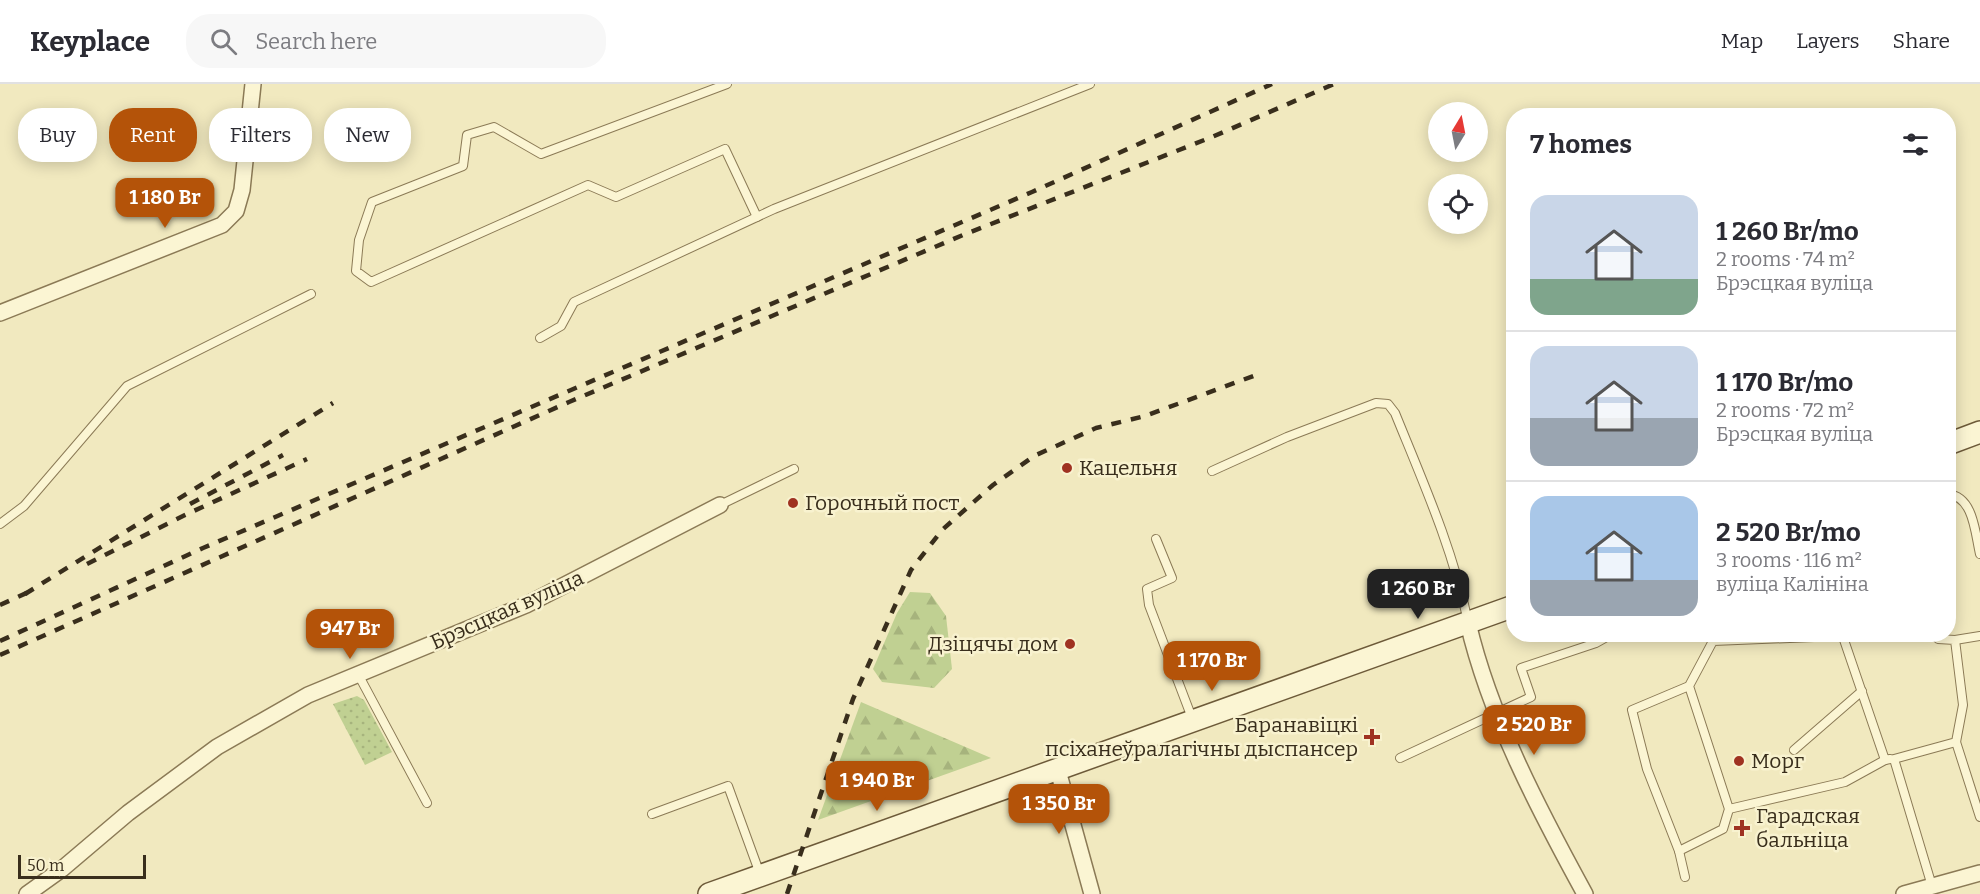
<!DOCTYPE html>
<html lang="en">
<head>
<meta charset="utf-8">
<style>
  :root { --surface:#fff; --page:#f7f7f7; --text:#2b2b33; --muted:#7c7c81; --line:#e1e1e2; --accent:#b45309 }
  body { margin:0; font-family:Bitter,serif; background:var(--page); color:var(--text); height:100vh; display:flex; flex-direction:column; font-size:22px; white-space:nowrap }
  * { box-sizing:border-box; margin:0 }
  p { font-size:20px; color:var(--muted) }
  .icon { flex:none; width:33px; height:33px; fill:none; stroke:currentColor; stroke-width:2; stroke-linecap:round; stroke-linejoin:round }
  .map { position:relative; flex:1; overflow:hidden }
  .sheet { position:absolute; left:1506px; top:24px; width:450px; height:534px; display:flex; flex-direction:column; background:var(--surface); border-radius:24px; box-shadow:0 3px 15px #0003 }
  .sheet>* { flex:none }
  .top-card { position:absolute; left:18px; top:24px; width:570px; height:54px; display:flex; gap:12px }
  .needle { width:39px; rotate:10deg }
  .tools { position:absolute; left:1428px; top:18px; display:grid; gap:12px }
  .tools a { display:grid; place-items:center; width:60px; height:60px; border-radius:50%; background:var(--surface); box-shadow:0 3px 15px #0003; font-size:30px }
  .scale { position:absolute; left:18px; bottom:15px; width:128px; box-sizing:border-box; padding-left:6px; border:3px solid #392e1c; border-top:0; font-size:16px; line-height:21px; white-space:nowrap; color:#392e1c; -webkit-text-stroke:4px #f8f2cf; paint-order:stroke }
  .price { position:absolute; translate:-50% -51px; padding:0 14px; border-radius:12px; background:var(--accent); color:#fff; font-size:20px; line-height:39px; filter:drop-shadow(0 2px 3px #0008) }
  .price::after { content:''; position:absolute; left:50%; top:36px; width:18px; height:14px; margin-left:-9px; background:inherit; clip-path:polygon(0 0,100% 0,50% 100%) }
  .price.on { background:#222; color:#fff }
  ul { padding:0; list-style:none }
  li { display:flex; align-items:center; gap:18px; height:150px; padding:0 24px }
  li+li { border-top:2px solid var(--line) }
  li span { display:grid; place-items:center; flex:none; width:168px; height:120px; border-radius:18px; color:#555 }
  li>.icon { margin-inline-start:auto }
  span .icon { width:72px; height:72px; fill:#fffc; stroke-width:1 }
  li b { font-size:26px }
  h2 { display:flex; justify-content:space-between; align-items:center; height:72px; padding:0 24px; font-size:26px }
  .tag { padding:0 21px; border-radius:24px; background:var(--surface); box-shadow:0 3px 15px #0003; font-size:21px; line-height:54px }
  .tag.on { background:var(--accent); color:#fff }
  header { display:flex; align-items:center; gap:36px; box-sizing:border-box; height:84px; padding:0 30px; background:var(--surface); border-bottom:2px solid var(--line) }
  header strong { font-size:28px }
  nav { display:flex; gap:33px; margin-inline-start:auto; font-size:21px }
  .search { width:420px; height:54px; background:var(--page); display:flex; align-items:center; gap:15px; box-sizing:border-box; padding:0 21px; border-radius:24px; color:var(--muted); font-size:22px }
  .map>svg:first-child { display:block }
</style>
</head>
<body>
<header>
<strong>Keyplace</strong>
<div class="search"><svg class="icon" aria-label="search" viewBox="0 0 24 24"><circle cx="10" cy="10" r="6"/><path d="M15 15l6 6"/></svg>Search here</div>
<nav><a>Map</a><a>Layers</a><a>Share</a></nav>
</header>
<div class="map">
<svg width="1980" height="810" viewBox="0 0 1980 810">
  <defs>
    <pattern id="forest-firs" width="22" height="20" patternUnits="userSpaceOnUse" patternTransform="scale(1.5)"><rect width="22" height="20" fill="#c0d092"/><path d="M5 1l3.5 6h-7zM16 11l3.5 6h-7z" fill="#a6b37d"/></pattern>
    <pattern id="garden-dots" width="8" height="8" patternUnits="userSpaceOnUse" patternTransform="scale(1.5)"><rect width="8" height="8" fill="#c0d092"/><path d="M2 2h.1M6 6h.1" fill="none" stroke="#a6b37d" stroke-width="1.8" stroke-linecap="round"/></pattern>
  </defs>
  <rect width="100%" height="100%" fill="#f1e9bf"/>
  <g fill="url(#forest-firs)">
    <polygon points="910,508 930,509 946,532 952,585 934,604 882,598 873,585 897,529"/>
    <polygon points="861,618 991,674 818,736"/>
  </g>
  <polygon fill="url(#garden-dots)" points="357,612 364,616 392,668 365,681 333,620"/>
  <g fill="none" stroke-linecap="round" stroke-linejoin="round">
    <g stroke="#8b7a56" stroke-width="10">
      <g id="service">
        <polyline points="727,0 541,70 494,43 467,51 463,82 372,118 359,156 356,187 371,198 588,101 616,113 725,65 757,133"/>
        <polyline points="540,254 561,242 574,218 774,125 1090,0"/>
        <path d="M 1212,387 L 1287,353 L 1376,319 L 1388,320 L 1395,329 C 1423,398 1453,465 1468,538"/>
        <path d="M 1948,410 C 1974,413 1975,449 1980,470"/>
        <polyline points="720,421 794,385"/>
        <polyline points="0,440 24,422 127,302 311,210"/>
        <polyline points="1156,455 1172,494 1147,505 1149,521 1192,634"/>
        <polyline points="1842,550 1885,676 1890,675"/>
        <polyline points="1955,556 1980,552"/>
        <polyline points="358,590 427,719"/>
        <polyline points="1689,602 1729,725 1723,745 1679,767 1647,685 1632,626 1689,602 1713,557 1814,553 1824,550"/>
        <polyline points="1956,658 1980,733"/>
        <polyline points="1794,666 1862,607"/>
        <polyline points="1400,674 1531,613 1521,584 1596,559 1612,550"/>
        <polyline points="1729,725 1845,698 1885,676"/>
        <polyline points="652,730 728,702 760,790"/>
        <polyline points="1679,767 1685,793"/>
        <polyline points="1932,802 1894,675 1956,658 1963,621 1955,556 1938,555 1934,550"/>
      </g>
    </g>
    <g stroke="#8b7a56" stroke-width="18">
      <g id="minor">
        <polyline points="0,229 222,141 236,127 242,106 253,0"/>
        <path d="M 1468,539 C 1490,633 1539,726 1585,810"/>
        <polyline points="1057,683 1092,810"/>
        <polyline points="27,810 62,785 128,729 217,663 308,611 526,521 720,421"/>
        <polyline points="1904,810 1980,789"/>
      </g>
    </g>
    <g stroke="#6d5a39" stroke-width="24">
      <g id="secondary">
        <polyline points="1948,360 1980,348"/>
        <polyline points="709,810 1514,522"/>
      </g>
    </g>
    <use href="#service" stroke="#fbf5d3" stroke-width="8"/>
    <use href="#minor" stroke="#fbf5d3" stroke-width="15"/>
    <use href="#secondary" stroke="#fbf5d3" stroke-width="21"/>
    <g stroke="#392e1c" stroke-width="4.5" stroke-dasharray="10 10" stroke-linecap="butt">
      <polyline points="190,420 283,371"/>
      <polyline points="87,480 185,431 307,375"/>
      <polyline points="25,510 333,319"/>
      <polyline points="0,521 33,506"/>
      <polyline points="0,557 203,464 1032,108 1272,0"/>
      <polyline points="0,571 569,318 963,151 1212,53 1334,0"/>
      <polyline points="787,810 853,615 911,486 942,446 993,401 1034,372 1096,344 1145,332 1256,291"/>
    </g>
  </g>
  <g fill="#9f3221" stroke="#f8f2cf" stroke-width="2">
    <circle cx="1067" cy="384" r="6"/>
    <circle cx="793" cy="419" r="6"/>
    <circle cx="1070" cy="560" r="6"/>
    <path d="M1369 644h6v6h6v6h-6v6h-6v-6h-6v-6h6z"/>
    <circle cx="1739" cy="677" r="6"/>
    <path d="M1739 735h6v6h6v6h-6v6h-6v-6h-6v-6h6z"/>
  </g>
  <g text-anchor="middle" dominant-baseline="central" stroke-width="5" stroke-linejoin="round" paint-order="stroke">
    <g font-size="21" fill="#392e1c" stroke="#f8f2cf" text-anchor="start">
      <text x="1079" y="384">Кацельня</text>
      <text x="805" y="419">Горочный пост</text>
      <text x="1058" y="560" text-anchor="end">Дзіцячы дом</text>
      <text x="1358" y="641" text-anchor="end">Баранавіцкі<tspan x="1358" dy="24">псіханеўралагічны дыспансер</tspan></text>
      <text x="1751" y="677">Морг</text>
      <text x="1756" y="732">Гарадская<tspan x="1756" dy="24">бальніца</tspan></text>
    </g>
    <g font-size="21" fill="#392e1c" stroke="#f8f2cf">
      <text transform="translate(507 526) rotate(-24)">Брэсцкая вуліца</text>
    </g>
  </g>
</svg>
<div class="tools">
<a><svg class="needle" viewBox="-14 -14 28 28"><path d="M0-13l5 13h-10z" fill="#e53935"/><path d="M0 13l5-13h-10z" fill="#7c7c81"/></svg></a>
<a><svg class="icon" aria-label="locate" viewBox="0 0 24 24"><circle cx="12" cy="12" r="6"/><path d="M12 2v4M12 18v4M2 12h4M18 12h4"/></svg></a>
</div>
<div class="scale">50 m</div>
<b class="price" style="left:165px;top:145px">1 180 Br</b>
<b class="price on" style="left:1418px;top:536px">1 260 Br</b>
<b class="price" style="left:350px;top:576px">947 Br</b>
<b class="price" style="left:1212px;top:608px">1 170 Br</b>
<b class="price" style="left:1534px;top:672px">2 520 Br</b>
<b class="price" style="left:877px;top:728px">1 940 Br</b>
<b class="price" style="left:1059px;top:751px">1 350 Br</b>
<div class="top-card">
<a class="tag">Buy</a>
<a class="tag on">Rent</a>
<a class="tag">Filters</a>
<a class="tag">New</a>
</div>
<section class="sheet">
<h2>7 homes<svg class="icon" aria-label="filters" viewBox="0 0 24 24"><path d="M4 7h16M4 17h16"/><circle cx="9" cy="7" r="2"/><circle cx="15" cy="17" r="2"/></svg></h2>
<ul>
<li><span style="background:linear-gradient(#c9d6e8 70%,#7fa58c 0)"><svg class="icon" aria-label="home" viewBox="0 0 24 24"><path d="M3 11l9-7 9 7M6 9v11h12V9"/></svg></span><div><b>1 260 Br/mo</b><p>2 rooms · 74 m²</p><p>Брэсцкая вуліца</p></div></li>
<li><span style="background:linear-gradient(#c9d6e8 60%,#9aa5b1 0)"><svg class="icon" aria-label="home" viewBox="0 0 24 24"><path d="M3 11l9-7 9 7M6 9v11h12V9"/></svg></span><div><b>1 170 Br/mo</b><p>2 rooms · 72 m²</p><p>Брэсцкая вуліца</p></div></li>
<li><span style="background:linear-gradient(#a9c7e8 70%,#9aa5b1 0)"><svg class="icon" aria-label="home" viewBox="0 0 24 24"><path d="M3 11l9-7 9 7M6 9v11h12V9"/></svg></span><div><b>2 520 Br/mo</b><p>3 rooms · 116 m²</p><p>вуліца Калініна</p></div></li>
</ul>
</section>
</div>
</body>
</html>
